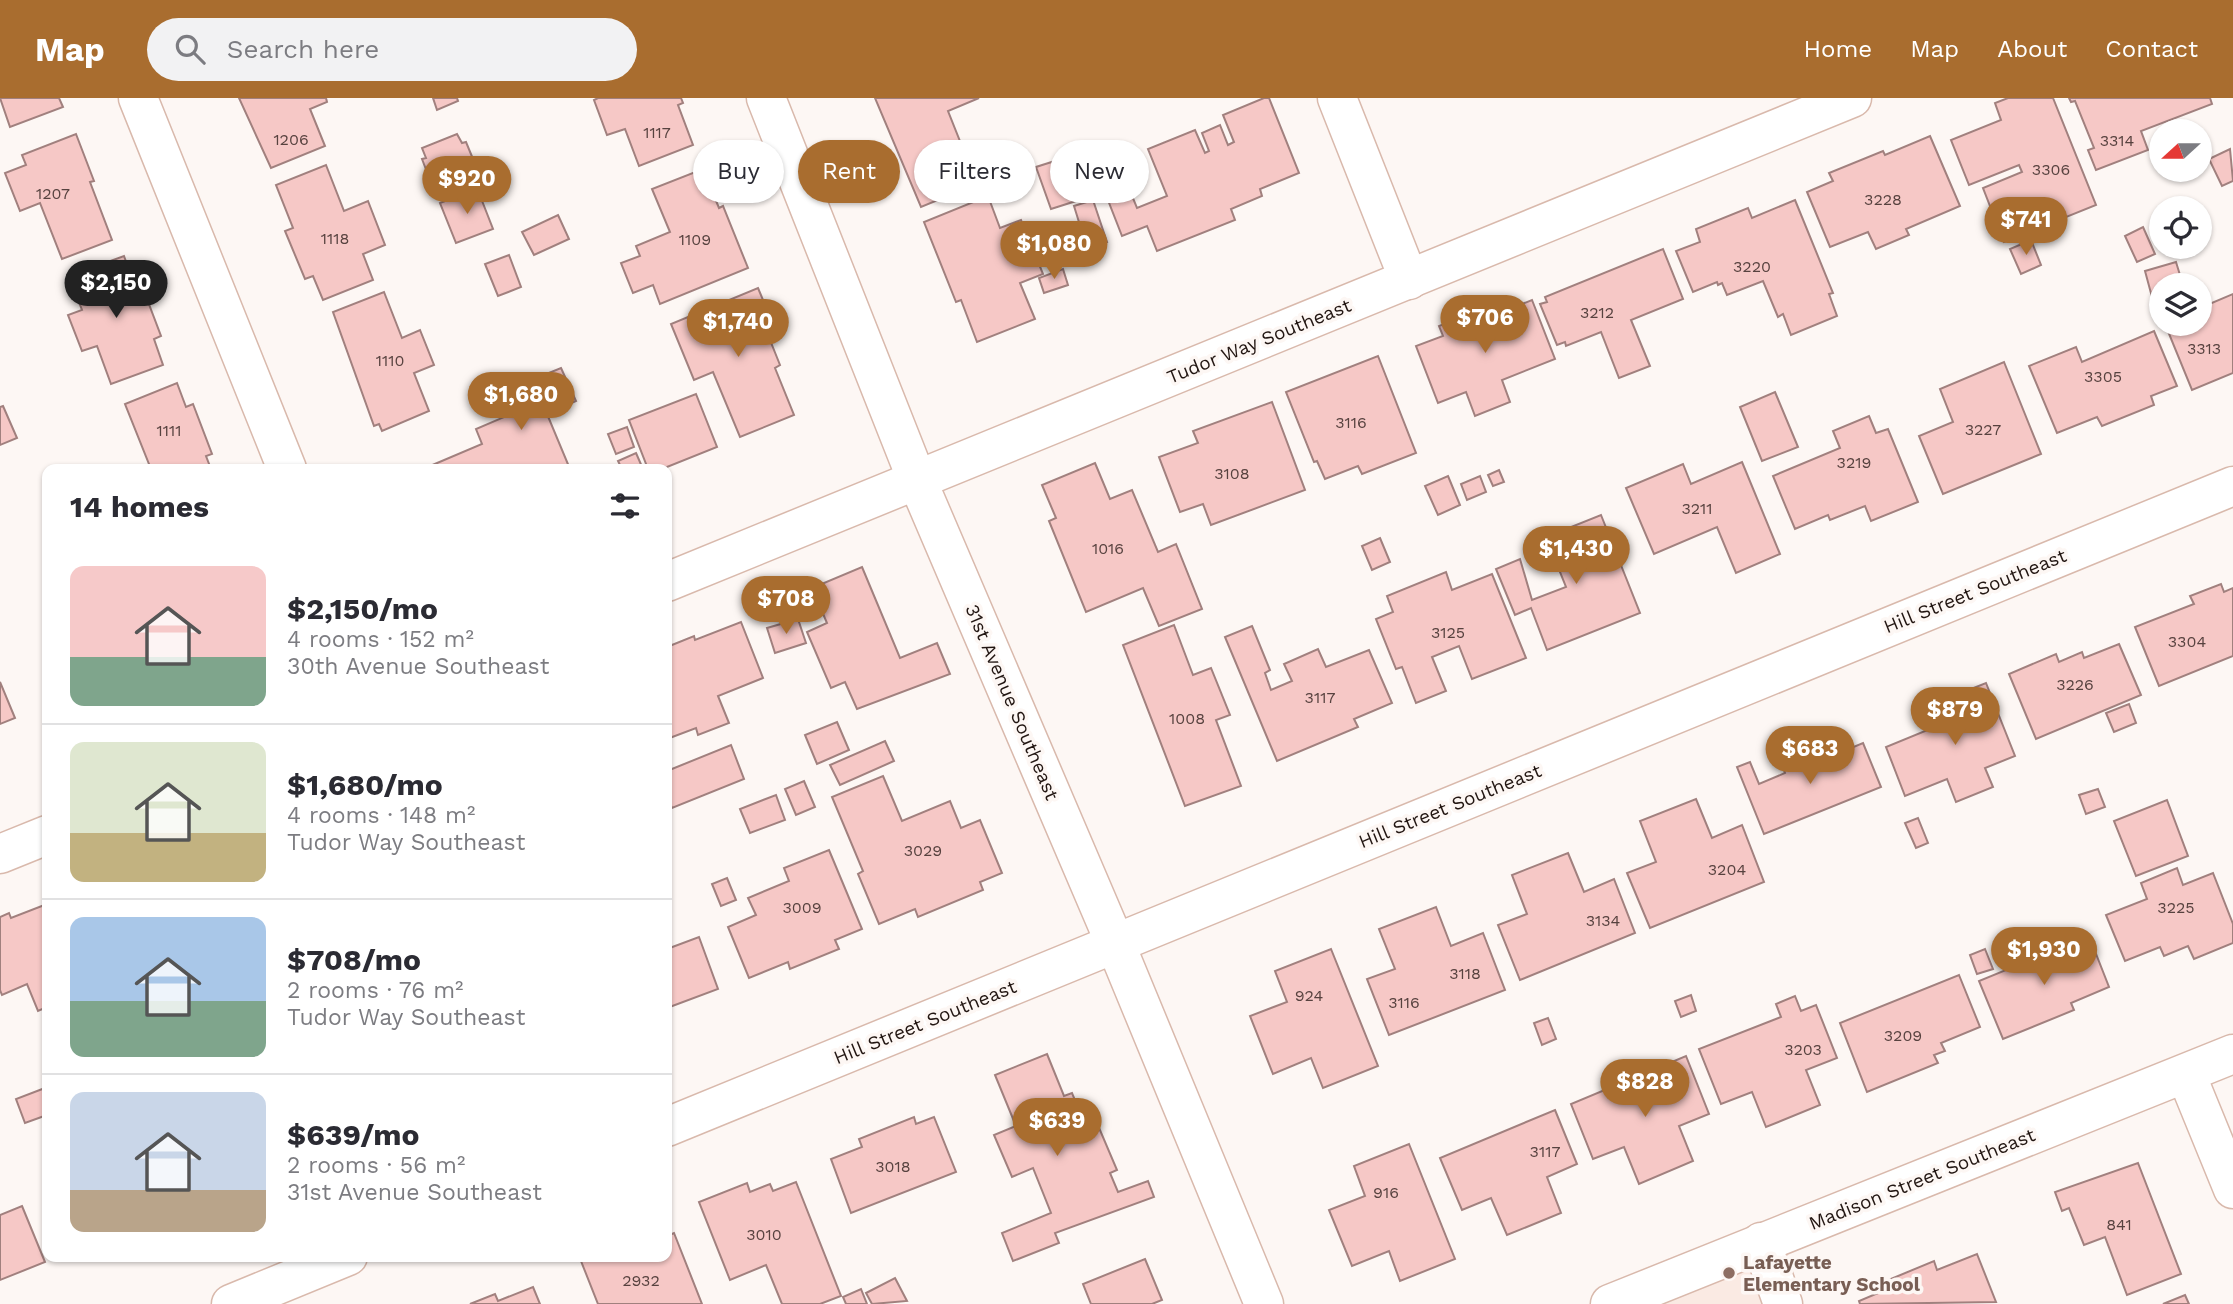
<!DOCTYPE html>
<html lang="en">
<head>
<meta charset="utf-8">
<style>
  :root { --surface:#fff; --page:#f2f2f3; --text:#2b2b33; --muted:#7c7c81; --line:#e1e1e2; --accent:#a96d2f }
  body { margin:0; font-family:"Work Sans",sans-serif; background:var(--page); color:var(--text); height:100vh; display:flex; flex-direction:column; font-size:26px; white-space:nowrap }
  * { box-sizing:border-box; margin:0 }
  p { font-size:23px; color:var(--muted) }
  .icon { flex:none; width:38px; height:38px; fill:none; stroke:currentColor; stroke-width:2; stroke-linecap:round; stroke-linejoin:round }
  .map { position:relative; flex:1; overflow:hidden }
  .drawer { position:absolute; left:42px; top:366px; width:630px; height:798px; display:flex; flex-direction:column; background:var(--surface); border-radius:14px; box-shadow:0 2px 5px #0004 }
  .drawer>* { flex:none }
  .banner { position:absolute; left:693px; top:42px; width:665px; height:63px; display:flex; gap:14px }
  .needle { width:46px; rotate:249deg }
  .tools { position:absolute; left:2149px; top:21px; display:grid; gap:14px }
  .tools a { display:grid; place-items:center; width:63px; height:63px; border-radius:50%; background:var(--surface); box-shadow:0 2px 5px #0004; font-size:35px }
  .price { position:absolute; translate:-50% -60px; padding:0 16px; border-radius:24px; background:var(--accent); color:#fff; font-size:23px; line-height:46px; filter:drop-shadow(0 2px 4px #0008) }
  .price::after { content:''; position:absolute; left:50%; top:42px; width:21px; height:16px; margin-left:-10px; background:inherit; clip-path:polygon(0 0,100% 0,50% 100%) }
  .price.current { background:#222; color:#fff }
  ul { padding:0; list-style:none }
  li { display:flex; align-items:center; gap:21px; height:175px; padding:0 28px }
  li+li { border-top:2px solid var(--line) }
  li span { display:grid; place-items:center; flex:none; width:196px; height:140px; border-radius:14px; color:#555 }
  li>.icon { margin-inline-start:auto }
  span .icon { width:84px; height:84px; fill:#fffc; stroke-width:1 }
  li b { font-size:30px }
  h2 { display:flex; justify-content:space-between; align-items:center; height:84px; padding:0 28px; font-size:30px }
  .chip { padding:0 24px; border-radius:32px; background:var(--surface); box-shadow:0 2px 5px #0004; font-size:24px; line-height:63px }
  .chip.current { background:var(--accent); color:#fff }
  header { display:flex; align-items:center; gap:42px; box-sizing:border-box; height:98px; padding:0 35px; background:var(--accent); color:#fff }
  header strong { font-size:33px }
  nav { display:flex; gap:38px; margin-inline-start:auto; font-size:24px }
  .search { width:490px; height:63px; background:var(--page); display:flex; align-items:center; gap:18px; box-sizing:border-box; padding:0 24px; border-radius:38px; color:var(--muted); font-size:26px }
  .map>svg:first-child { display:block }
</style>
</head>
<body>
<header>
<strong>Map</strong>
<div class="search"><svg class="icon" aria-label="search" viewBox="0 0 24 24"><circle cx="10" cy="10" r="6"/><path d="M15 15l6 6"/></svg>Search here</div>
<nav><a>Home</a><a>Map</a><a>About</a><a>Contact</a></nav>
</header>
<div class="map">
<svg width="2233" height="1206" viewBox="0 0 2233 1206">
  <rect width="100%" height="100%" fill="#fdf7f4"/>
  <polygon fill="#faeae3" points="1761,1144 1783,1206 1610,1206"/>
  <g fill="#f6c8c6" stroke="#a1807e" stroke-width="2">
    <polygon points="0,0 59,0 63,9 10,29"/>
    <polygon points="239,0 326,0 327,4 310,11 325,48 271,70"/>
    <polygon points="433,0 457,0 458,3 437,12"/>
    <polygon points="598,0 681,0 683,5 678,7 693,47 639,68 625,31 607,37 594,2"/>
    <polygon points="875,0 979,0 948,13 977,86 921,109"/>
    <polygon points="1264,0 1269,0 1299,75 1260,91 1262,98 1231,111 1235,122 1157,153 1147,128 1122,138 1106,97 1128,88 1137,110 1167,98 1148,51 1195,32 1205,55 1209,53 1202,35 1220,27 1228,47 1234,44 1223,17"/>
    <polygon points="2008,0 2053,0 2096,107 2004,144 1983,90 2022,74 2019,67 1969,87 1951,42 2001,22 1995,5"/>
    <polygon points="2069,0 2210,0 2212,6 2141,33 2148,52 2096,72 2088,52 2094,50 2075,3 2071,4"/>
    <polygon points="76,36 94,83 90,84 112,142 62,161 40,105 20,113 5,75 26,67 22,57"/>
    <polygon points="457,36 462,45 466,44 480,78 435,95 422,61 426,60 422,50"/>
    <polygon points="1930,38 1960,108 1906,131 1909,137 1876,151 1868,134 1830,149 1807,94 1833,83 1829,75 1883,53 1885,57"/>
    <polygon points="2230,51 2233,83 2222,88 2209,61"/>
    <polygon points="1089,52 1101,83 1080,91 1068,60"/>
    <polygon points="1116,57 1127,84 1108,92 1097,65"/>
    <polygon points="1061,61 1076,103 1051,111 1036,69"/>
    <polygon points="326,67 344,113 368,103 385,147 363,156 373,182 323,202 313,178 305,181 285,133 293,130 276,87"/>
    <polygon points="703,71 719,110 723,108 748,170 660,206 653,187 633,195 621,165 640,158 636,148 670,134 652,91"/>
    <polygon points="477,90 493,131 456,145 440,105"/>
    <polygon points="988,98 1000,130 1021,122 1043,176 1020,185 1035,221 977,244 961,202 956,204 924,124"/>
    <polygon points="1093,102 1107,144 1087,150 1074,108"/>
    <polygon points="1795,102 1833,195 1829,196 1837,218 1791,237 1783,216 1778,219 1763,183 1727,197 1722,185 1718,187 1717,184 1693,194 1676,153 1700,144 1696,131 1748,110 1752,120"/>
    <polygon points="558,117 569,141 534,157 522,134"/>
    <polygon points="2143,129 2155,156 2137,164 2125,138"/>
    <polygon points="2031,142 2041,167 2021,176 2010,151"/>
    <polygon points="1663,151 1683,201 1631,222 1650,268 1619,280 1601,234 1566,248 1565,244 1557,247 1540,206 1547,204 1545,199"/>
    <polygon points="509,157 521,189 498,198 485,166"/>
    <polygon points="124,158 133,183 139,180 161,238 154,241 163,267 111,286 97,248 82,253 68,217 82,212 69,178"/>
    <polygon points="2176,164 2183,187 2161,187 2161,196 2152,199 2145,173"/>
    <polygon points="1063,171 1068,187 1044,195 1039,180"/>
    <polygon points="758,190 778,238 770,242 780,267 775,270 794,317 740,339 713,274 694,282 671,226"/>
    <polygon points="384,194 402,240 420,232 434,267 414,275 429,313 382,333 379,326 374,328 333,214"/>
    <polygon points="2233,196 2233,275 2192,292 2165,226 2200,226 2200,210"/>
    <polygon points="1532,202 1555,261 1502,282 1510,304 1475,318 1466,294 1438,305 1416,248 1443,238 1439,228 1486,210 1490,219"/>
    <polygon points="2154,233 2177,288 2151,298 2154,307 2102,328 2097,319 2057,335 2029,268 2076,249 2082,264"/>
    <polygon points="1378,258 1416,355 1362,376 1358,368 1325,381 1317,363 1314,364 1286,294"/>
    <polygon points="2004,264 2041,356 1943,396 1919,338 1953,324 1940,291"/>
    <polygon points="561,270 576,303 547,316 570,371 423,371 482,346 476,331 523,311 514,289"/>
    <polygon points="177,285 186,309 193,306 212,356 206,358 211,371 151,371 125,306"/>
    <polygon points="1775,294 1798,349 1762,363 1740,309"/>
    <polygon points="696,296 717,349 662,371 648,371 629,322"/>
    <polygon points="1272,304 1305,392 1211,427 1203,406 1180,414 1159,359 1198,345 1193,333"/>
    <polygon points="3,308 17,340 0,347 0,309"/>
    <polygon points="1869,318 1876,335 1888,331 1918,404 1871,423 1865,408 1830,422 1828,417 1795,431 1773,378 1840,350 1833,333"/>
    <polygon points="627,329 634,349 616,356 608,336"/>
    <polygon points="636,355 643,371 622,371 618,363"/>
    <polygon points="1742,364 1780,456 1736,475 1717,429 1654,456 1626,390 1683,366 1691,386"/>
    <polygon points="1095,365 1110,401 1132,392 1158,454 1176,446 1202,511 1159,528 1143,490 1086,514 1049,423 1056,420 1042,387"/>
    <polygon points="1499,372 1504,384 1493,388 1488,377"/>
    <polygon points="1448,378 1460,407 1438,417 1425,388"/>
    <polygon points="1480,378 1486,394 1467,402 1461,386"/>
    <polygon points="1601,417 1640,515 1547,552 1531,510 1515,517 1496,471 1520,461 1532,502 1566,489 1546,439"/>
    <polygon points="1380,440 1390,464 1372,472 1362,448"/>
    <polygon points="862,469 900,560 937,545 950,576 857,611 845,584 831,590 807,534 827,525 812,490"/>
    <polygon points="1446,474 1452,492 1492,476 1526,560 1472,581 1459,548 1432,559 1446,593 1416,605 1402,569 1396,571 1376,521 1393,514 1387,498"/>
    <polygon points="2221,486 2224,494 2233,490 2233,558 2159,588 2135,529 2194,506 2190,498"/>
    <polygon points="798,521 806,545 775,555 767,530"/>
    <polygon points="741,524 763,580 718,598 729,625 698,637 696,630 667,641 667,549 694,538 695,542"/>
    <polygon points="1174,527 1193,577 1211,570 1230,617 1216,622 1241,688 1185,708 1123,547"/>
    <polygon points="1252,528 1270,572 1265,575 1271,592 1292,583 1284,566 1318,551 1326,569 1369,552 1392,605 1354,621 1358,629 1277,663 1225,539"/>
    <polygon points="2119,546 2141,597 2036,641 2009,576 2056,556 2059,564 2082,554 2084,560"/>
    <polygon points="0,584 15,620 0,626"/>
    <polygon points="1986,585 2015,658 1985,670 1993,689 1956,704 1947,681 1905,698 1886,649 1935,629 1932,621 1943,617 1938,604"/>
    <polygon points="2129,606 2136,625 2114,634 2106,615"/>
    <polygon points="837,624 849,652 817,666 805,637"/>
    <polygon points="885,643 894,663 840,687 830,667"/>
    <polygon points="1863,645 1881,689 1764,736 1737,669 1750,664 1759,686 1785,675 1782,666 1828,648 1832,658"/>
    <polygon points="731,647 744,681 672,710 667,697 667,673"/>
    <polygon points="883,678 902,723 950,703 961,730 980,722 1002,775 980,784 983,792 918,819 915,811 879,826 858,776 863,773 832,699"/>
    <polygon points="804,683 815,709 796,717 785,691"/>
    <polygon points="2098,691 2105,709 2086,716 2079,697"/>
    <polygon points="776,697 785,722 750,735 740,711"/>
    <polygon points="1696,701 1712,740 1742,727 1764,784 1650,830 1627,775 1656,764 1640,723"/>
    <polygon points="2167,702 2188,758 2136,778 2114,723"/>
    <polygon points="1918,720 1928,745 1916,750 1905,725"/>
    <polygon points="829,752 862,831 835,842 839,851 790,871 788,864 749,880 728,829 756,817 748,800 789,783 784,770"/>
    <polygon points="1568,755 1584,794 1614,781 1635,835 1520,882 1498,827 1527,816 1512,777"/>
    <polygon points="2177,770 2183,787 2213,775 2233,826 2233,845 2194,861 2188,848 2164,858 2160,849 2125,863 2106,817 2147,801 2141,785"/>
    <polygon points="727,780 736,802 721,808 712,786"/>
    <polygon points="47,806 47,909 38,913 27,886 2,897 0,892 0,819 9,815 11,820"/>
    <polygon points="1436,809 1451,848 1483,835 1505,892 1389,937 1367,881 1395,871 1379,831"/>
    <polygon points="2089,838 2109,889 2071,905 2074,912 2003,941 1979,883"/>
    <polygon points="699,839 718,891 667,910 667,851"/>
    <polygon points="1331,851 1378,968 1323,990 1311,960 1273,976 1250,918 1287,904 1275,873"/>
    <polygon points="1985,851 1993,871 1977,876 1970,857"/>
    <polygon points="1959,877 1980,929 1941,945 1945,953 1934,957 1938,965 1867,994 1840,925"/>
    <polygon points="1691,897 1696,913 1681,919 1675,903"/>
    <polygon points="1795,898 1801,913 1816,907 1837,960 1806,972 1820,1007 1766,1029 1752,994 1721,1006 1699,951 1781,919 1776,906"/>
    <polygon points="1548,920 1556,941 1542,947 1534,925"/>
    <polygon points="1047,956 1064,998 1072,995 1086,1029 1097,1025 1117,1072 1110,1075 1118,1094 1148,1083 1154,1099 1055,1135 1059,1145 1013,1163 1002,1135 1051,1115 1033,1070 1012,1079 994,1037 1016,1028 995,977"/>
    <polygon points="1686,958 1709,1016 1679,1028 1693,1063 1639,1086 1624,1049 1593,1061 1571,1006"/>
    <polygon points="45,990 47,1017 25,1025 16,1001"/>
    <polygon points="1555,1012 1577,1066 1547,1079 1561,1115 1507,1137 1491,1100 1462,1112 1440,1060"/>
    <polygon points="914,1019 916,1026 934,1019 956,1074 851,1115 831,1061 862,1049 859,1041"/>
    <polygon points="1409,1046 1455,1161 1400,1183 1389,1153 1352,1168 1329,1112 1365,1098 1354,1068"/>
    <polygon points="2138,1065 2181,1176 2127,1197 2105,1139 2084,1147 2069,1110 2062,1113 2055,1094"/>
    <polygon points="796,1084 841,1198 820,1206 782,1206 766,1167 730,1182 699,1104 747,1085 750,1094 770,1086 773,1093"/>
    <polygon points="22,1108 45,1164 0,1182 0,1117"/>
    <polygon points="674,1135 702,1206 598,1206 579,1158 667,1158 667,1138"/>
    <polygon points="1977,1156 1996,1204 1860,1206 1859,1203 1890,1190 1886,1183 1934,1163 1937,1172"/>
    <polygon points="1145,1161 1162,1202 1152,1206 1091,1206 1083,1186"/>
    <polygon points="895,1180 907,1203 872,1206 866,1195"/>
    <polygon points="533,1189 540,1206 470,1206 495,1196 498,1203"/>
    <polygon points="861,1191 867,1206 846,1206 843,1199"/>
    <polygon points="2185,1197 2189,1206 2163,1206"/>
  </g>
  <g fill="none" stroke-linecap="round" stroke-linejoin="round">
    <g stroke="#d9b9ac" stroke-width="41">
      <g id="minor">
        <polyline points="138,0 287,371"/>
        <polyline points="766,0 917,382 1115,845 1264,1206"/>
        <polyline points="1337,0 1409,182"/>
        <polyline points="667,484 1852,0"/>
        <polyline points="0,756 47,737"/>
        <polyline points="2186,976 2233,1091"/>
        <polyline points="667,1029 2233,388"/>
        <polyline points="1761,1144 1783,1206"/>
        <polyline points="231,1206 348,1158"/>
        <polyline points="1610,1206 2233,956"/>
      </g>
    </g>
    <use href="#minor" stroke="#fff" stroke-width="38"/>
  </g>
  <circle fill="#8d6e63" stroke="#fdf7f4" stroke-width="2.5" cx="1729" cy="1175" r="7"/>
  <g text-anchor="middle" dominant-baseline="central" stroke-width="7" stroke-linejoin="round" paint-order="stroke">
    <g font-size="16" fill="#57423f">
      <text x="657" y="34">1117</text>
      <text x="291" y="41">1206</text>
      <text x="2117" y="42">3314</text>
      <text x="2051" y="71">3306</text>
      <text x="53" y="95">1207</text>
      <text x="1883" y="101">3228</text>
      <text x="335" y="140">1118</text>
      <text x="695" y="141">1109</text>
      <text x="1752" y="168">3220</text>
      <text x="1597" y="214">3212</text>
      <text x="2204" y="250">3313</text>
      <text x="390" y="262">1110</text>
      <text x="2103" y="278">3305</text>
      <text x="1351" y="324">3116</text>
      <text x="1983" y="331">3227</text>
      <text x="169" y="332">1111</text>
      <text x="1854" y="364">3219</text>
      <text x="1232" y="375">3108</text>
      <text x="1697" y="410">3211</text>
      <text x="1108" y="450">1016</text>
      <text x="1448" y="534">3125</text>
      <text x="2187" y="543">3304</text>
      <text x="2075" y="586">3226</text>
      <text x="1320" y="599">3117</text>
      <text x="1187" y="620">1008</text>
      <text x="923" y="752">3029</text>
      <text x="1727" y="771">3204</text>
      <text x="802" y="809">3009</text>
      <text x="2176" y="809">3225</text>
      <text x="1603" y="822">3134</text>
      <text x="1465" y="875">3118</text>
      <text x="1309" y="897">924</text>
      <text x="1404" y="904">3116</text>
      <text x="1903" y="937">3209</text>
      <text x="1803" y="951">3203</text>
      <text x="1545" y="1053">3117</text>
      <text x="893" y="1068">3018</text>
      <text x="1386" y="1094">916</text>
      <text x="2119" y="1126">841</text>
      <text x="764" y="1136">3010</text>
      <text x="641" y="1182">2932</text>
    </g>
    <g font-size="19" fill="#221612" stroke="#fdf7f4">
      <text transform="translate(1259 243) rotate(-22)">Tudor Way Southeast</text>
      <text transform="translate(1975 493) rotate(-22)">Hill Street Southeast</text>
      <text transform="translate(1012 604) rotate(67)">31st Avenue Southeast</text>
      <text transform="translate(1450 708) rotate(-22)">Hill Street Southeast</text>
      <text transform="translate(925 924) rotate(-22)">Hill Street Southeast</text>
      <text transform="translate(1922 1081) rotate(-22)">Madison Street Southeast</text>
    </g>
    <g font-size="19" font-weight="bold" fill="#785e54" stroke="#fdf7f4" text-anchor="start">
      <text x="1743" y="1164">Lafayette<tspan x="1743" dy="22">Elementary School</tspan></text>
    </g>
  </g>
</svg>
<div class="tools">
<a><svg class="needle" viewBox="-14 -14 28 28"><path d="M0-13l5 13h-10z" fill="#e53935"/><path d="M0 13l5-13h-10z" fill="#7c7c81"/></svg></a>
<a><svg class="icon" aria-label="locate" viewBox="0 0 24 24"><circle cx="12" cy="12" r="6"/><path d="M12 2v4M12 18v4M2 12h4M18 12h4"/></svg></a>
<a><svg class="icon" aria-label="layers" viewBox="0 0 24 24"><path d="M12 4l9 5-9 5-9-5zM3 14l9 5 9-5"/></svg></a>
</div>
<b class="price" style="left:467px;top:118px">$920</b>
<b class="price" style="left:2026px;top:159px">$741</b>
<b class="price" style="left:1054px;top:183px">$1,080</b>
<b class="price current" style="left:116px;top:222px">$2,150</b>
<b class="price" style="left:1485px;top:257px">$706</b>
<b class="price" style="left:738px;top:261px">$1,740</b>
<b class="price" style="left:521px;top:334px">$1,680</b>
<b class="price" style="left:1576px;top:488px">$1,430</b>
<b class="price" style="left:786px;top:538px">$708</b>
<b class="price" style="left:1955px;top:649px">$879</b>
<b class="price" style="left:1810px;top:688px">$683</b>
<b class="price" style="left:2044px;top:889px">$1,930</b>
<b class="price" style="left:1645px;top:1021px">$828</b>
<b class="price" style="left:1057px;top:1060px">$639</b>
<div class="banner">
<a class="chip">Buy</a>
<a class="chip current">Rent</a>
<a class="chip">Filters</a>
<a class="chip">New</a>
</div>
<section class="drawer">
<h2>14 homes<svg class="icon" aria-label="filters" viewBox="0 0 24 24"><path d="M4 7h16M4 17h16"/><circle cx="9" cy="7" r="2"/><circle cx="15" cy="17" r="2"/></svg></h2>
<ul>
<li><span style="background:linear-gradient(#f6c9c9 65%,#7fa58c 0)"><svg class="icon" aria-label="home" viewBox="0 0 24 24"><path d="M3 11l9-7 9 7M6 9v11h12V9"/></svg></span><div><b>$2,150/mo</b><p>4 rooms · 152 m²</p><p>30th Avenue Southeast</p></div></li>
<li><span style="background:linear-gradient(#dfe7d0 65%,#c2b280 0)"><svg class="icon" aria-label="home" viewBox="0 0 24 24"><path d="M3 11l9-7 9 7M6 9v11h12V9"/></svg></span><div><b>$1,680/mo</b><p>4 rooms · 148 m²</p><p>Tudor Way Southeast</p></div></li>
<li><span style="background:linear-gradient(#a9c7e8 60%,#7fa58c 0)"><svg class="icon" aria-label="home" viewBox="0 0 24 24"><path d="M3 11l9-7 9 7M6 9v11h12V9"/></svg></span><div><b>$708/mo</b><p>2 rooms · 76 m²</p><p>Tudor Way Southeast</p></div></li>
<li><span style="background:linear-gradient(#c9d6e8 70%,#b9a48a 0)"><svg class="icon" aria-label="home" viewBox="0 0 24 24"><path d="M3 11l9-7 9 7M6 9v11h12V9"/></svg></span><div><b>$639/mo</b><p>2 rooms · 56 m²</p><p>31st Avenue Southeast</p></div></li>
</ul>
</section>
</div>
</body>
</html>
